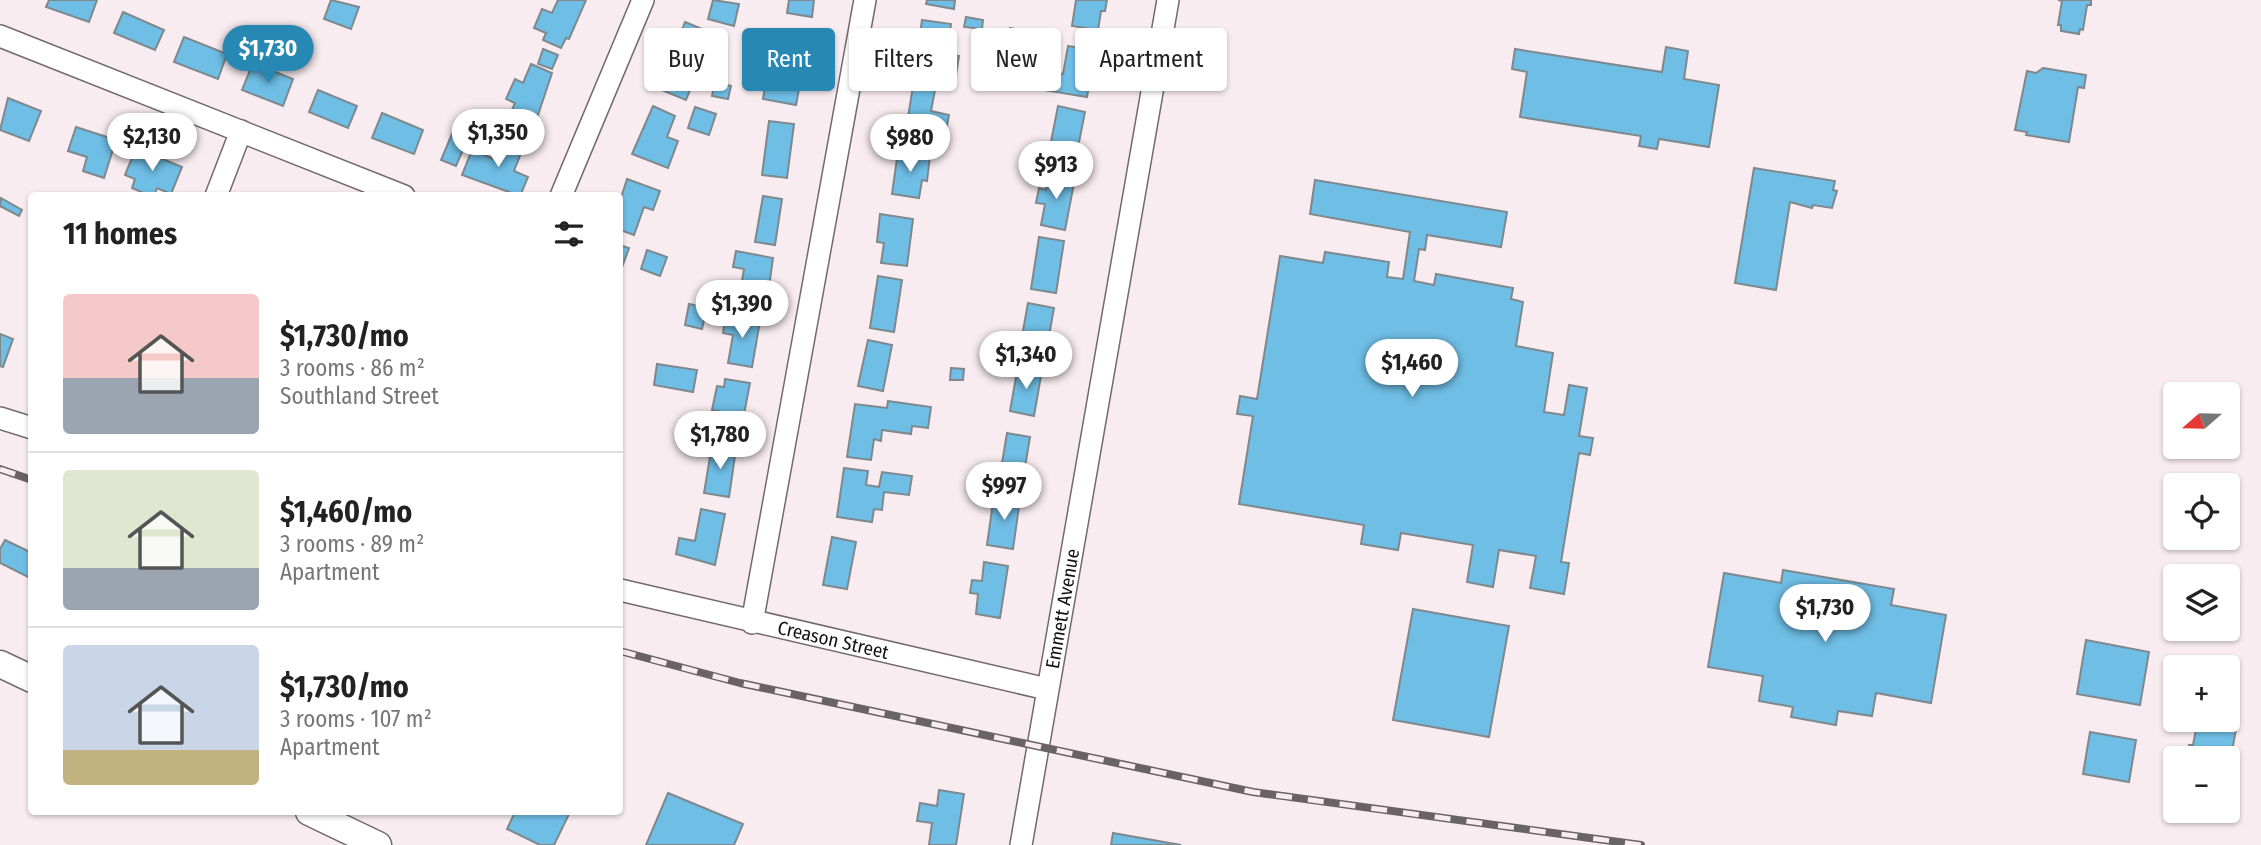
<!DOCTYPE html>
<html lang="en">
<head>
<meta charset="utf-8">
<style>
  :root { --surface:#fff; --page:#f6f6f6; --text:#222; --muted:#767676; --line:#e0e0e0; --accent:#2688b3 }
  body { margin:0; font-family:"Fira Sans Condensed",sans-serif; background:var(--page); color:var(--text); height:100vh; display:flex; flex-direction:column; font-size:26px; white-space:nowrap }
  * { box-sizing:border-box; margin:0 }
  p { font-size:23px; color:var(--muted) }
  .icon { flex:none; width:38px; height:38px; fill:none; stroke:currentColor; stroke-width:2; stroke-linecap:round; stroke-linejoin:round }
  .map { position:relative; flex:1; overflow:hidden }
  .sheet { position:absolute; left:28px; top:192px; width:595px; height:623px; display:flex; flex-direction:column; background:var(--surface); border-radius:7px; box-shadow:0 2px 5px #0004 }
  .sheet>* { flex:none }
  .guide { position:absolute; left:644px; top:28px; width:665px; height:63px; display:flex; gap:14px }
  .needle { width:46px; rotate:250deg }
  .fabs { position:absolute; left:2163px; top:382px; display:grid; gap:14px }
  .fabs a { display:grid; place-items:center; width:77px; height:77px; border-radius:7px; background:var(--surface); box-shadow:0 2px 5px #0004; font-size:35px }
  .price { position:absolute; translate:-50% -60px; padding:0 16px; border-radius:24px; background:#fff; color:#222; font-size:23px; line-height:46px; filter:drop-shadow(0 2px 4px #0008) }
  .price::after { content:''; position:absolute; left:50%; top:42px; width:21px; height:16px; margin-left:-10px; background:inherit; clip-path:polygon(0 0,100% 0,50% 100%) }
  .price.active { background:var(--accent); color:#fff }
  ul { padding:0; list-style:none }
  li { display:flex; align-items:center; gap:21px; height:175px; padding:0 35px }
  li+li { border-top:2px solid var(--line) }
  li span { display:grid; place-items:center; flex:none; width:196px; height:140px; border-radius:7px; color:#555 }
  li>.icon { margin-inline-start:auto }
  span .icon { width:84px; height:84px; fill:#fffc; stroke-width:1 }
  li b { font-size:30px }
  h2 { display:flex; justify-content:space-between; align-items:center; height:84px; padding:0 35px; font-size:30px }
  .tag { padding:0 24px; border-radius:7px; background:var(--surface); box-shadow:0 2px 5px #0004; font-size:24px; line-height:63px }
  .tag.active { background:var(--accent); color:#fff }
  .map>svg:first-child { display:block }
</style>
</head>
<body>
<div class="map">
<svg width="2261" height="845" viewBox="0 0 2261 845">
  <rect width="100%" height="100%" fill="#f8ecf0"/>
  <g fill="#6fbee6" stroke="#7e888d" stroke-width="2">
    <polygon points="49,0 97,0 89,22 46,7"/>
    <polygon points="331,0 359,7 351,29 324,19"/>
    <polygon points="558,0 586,0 569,39 566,38 561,48 543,40 546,33 534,28 542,9 552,13"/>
    <polygon points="713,0 739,4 734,26 708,19"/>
    <polygon points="789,0 814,0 812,17 787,13"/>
    <polygon points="927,0 955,0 954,9 926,4"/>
    <polygon points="1076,0 1107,0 1105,11 1101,11 1098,30 1072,26"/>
    <polygon points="2058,0 2091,0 2091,5 2087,5 2083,30 2080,29 2079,34 2061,31 2061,25 2058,25 2062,1"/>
    <polygon points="123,12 164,30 155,50 114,33"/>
    <polygon points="966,17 983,20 982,29 964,27"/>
    <polygon points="922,20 951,24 947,54 959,56 956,75 915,69"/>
    <polygon points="685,22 712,33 707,47 720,52 712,71 700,66 686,100 659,89"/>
    <polygon points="1010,28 1032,32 1028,53 1006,50"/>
    <polygon points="184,37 227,54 218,79 174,62"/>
    <polygon points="1068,46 1095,50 1087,97 1044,90 1047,72 1063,74"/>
    <polygon points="771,47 792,51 786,82 800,84 796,105 763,99"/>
    <polygon points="1666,47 1688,51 1684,79 1719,85 1709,147 1659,139 1657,149 1639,146 1641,136 1520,117 1527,72 1512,69 1515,49 1662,72"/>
    <polygon points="543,49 558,55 552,69 538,64"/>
    <polygon points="253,63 293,79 283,106 242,90"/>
    <polygon points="531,64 552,73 536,121 512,110 515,103 506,99 515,79 523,83"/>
    <polygon points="2043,68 2086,75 2084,88 2078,87 2069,142 2026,135 2027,132 2015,130 2027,71 2036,73"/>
    <polygon points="715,82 731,86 728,99 712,96"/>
    <polygon points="913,86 935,90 931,111 949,115 946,131 928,128 927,134 906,130"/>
    <polygon points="318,90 357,106 348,128 309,112"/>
    <polygon points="8,98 41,111 29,141 0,130"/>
    <polygon points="653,106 675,116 667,137 678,141 668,168 632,154"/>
    <polygon points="1058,106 1085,112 1075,162 1048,157"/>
    <polygon points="695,107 716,114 709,135 688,128"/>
    <polygon points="382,113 423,130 414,154 372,138"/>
    <polygon points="769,121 794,124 787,178 762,175"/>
    <polygon points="76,127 116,140 104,178 83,171 87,157 68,151"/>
    <polygon points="454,129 469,136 456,166 441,160"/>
    <polygon points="504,141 523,148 514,171 528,177 520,196 462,175 472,150 496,160"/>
    <polygon points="136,148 182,167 171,194 157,188 154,196 150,196 132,188 135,179 125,175"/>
    <polygon points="898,151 930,156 927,181 922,180 919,198 892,194"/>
    <polygon points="1754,168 1835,181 1833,190 1837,191 1832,208 1813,205 1812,208 1790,202 1776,290 1735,283"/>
    <polygon points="1049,173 1075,178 1065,230 1041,225 1045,204 1036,203 1039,188 1046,190"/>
    <polygon points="627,179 660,191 653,210 644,207 634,235 620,230 620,201"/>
    <polygon points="1315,180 1507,212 1501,247 1427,235 1425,250 1419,249 1414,281 1434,285 1436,274 1513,288 1511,299 1523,302 1516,346 1553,353 1544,412 1564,415 1569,385 1587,388 1579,436 1593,438 1590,455 1579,453 1561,562 1569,563 1564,594 1530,588 1536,556 1499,550 1493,587 1467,582 1473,545 1401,533 1398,550 1361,544 1364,525 1239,504 1253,416 1237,414 1240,396 1257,399 1280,256 1323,263 1325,252 1389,262 1387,277 1403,279 1410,232 1310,214"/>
    <polygon points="763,196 782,199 775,245 755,242"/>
    <polygon points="1,198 22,210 19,216 0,206"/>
    <polygon points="880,214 913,219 907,266 881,263 884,243 877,242"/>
    <polygon points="1039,237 1064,241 1056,293 1031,289"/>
    <polygon points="620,245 629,248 620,273"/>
    <polygon points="647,250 667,257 660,276 641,269"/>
    <polygon points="736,251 773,258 768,294 765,293 762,308 738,303 744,269 733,267"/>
    <polygon points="878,276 902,280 894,332 870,328"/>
    <polygon points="1028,303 1054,308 1045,358 1019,353"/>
    <polygon points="689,304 707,308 702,329 685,325"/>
    <polygon points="726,315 760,321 752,367 728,363 733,335 723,333"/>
    <polygon points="0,334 13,339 3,367 0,366"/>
    <polygon points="868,340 892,345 883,391 858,386"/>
    <polygon points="657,364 697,370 693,392 654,385"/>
    <polygon points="1018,366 1042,370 1034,416 1010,411"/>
    <polygon points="951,368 964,369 963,380 950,380"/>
    <polygon points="725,379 750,383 740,435 715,431 719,411 712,410 717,386 724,387"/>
    <polygon points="888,401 931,407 928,428 912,426 911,434 882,430 881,441 874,439 871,460 847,457 855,404 887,408"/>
    <polygon points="1007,433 1030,437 1022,485 999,481"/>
    <polygon points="712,445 736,449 729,497 704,493"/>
    <polygon points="844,468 868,471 866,485 879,487 882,472 912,476 909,495 884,492 882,510 874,509 872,522 837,517"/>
    <polygon points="994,495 1020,499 1013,549 987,545"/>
    <polygon points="701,509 725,514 715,565 676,554 679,538 695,541"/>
    <polygon points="832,537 856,542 847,589 823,585"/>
    <polygon points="5,540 32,553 32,579 0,563 0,549"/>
    <polygon points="984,562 1008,566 1000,618 976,614 978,594 970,593 972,580 982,581"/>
    <polygon points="1783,570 1894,589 1891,605 1946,615 1931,703 1876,693 1872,716 1838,711 1836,725 1791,717 1793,707 1759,701 1763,676 1708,667 1724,573 1781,583"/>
    <polygon points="1413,609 1509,626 1489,737 1393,720"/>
    <polygon points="2086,640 2149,652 2140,705 2077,694"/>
    <polygon points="2228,716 2238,718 2228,774 2228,758 2187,758 2189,745 2193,745 2198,719 2228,719"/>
    <polygon points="2090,732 2136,740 2129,782 2083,774"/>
    <polygon points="939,790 964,794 956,845 929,845 932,823 917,821 920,803 937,806"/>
    <polygon points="668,793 743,824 734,845 646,845"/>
    <polygon points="515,812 570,812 554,845 540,845 507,829"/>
    <polygon points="1113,833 1181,845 1111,845"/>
  </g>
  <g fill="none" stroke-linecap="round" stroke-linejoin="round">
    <g stroke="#73696c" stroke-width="24">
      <g id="minor">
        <polyline points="0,36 404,196"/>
        <polyline points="216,196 241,131"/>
        <polyline points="561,196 643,0"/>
        <polyline points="0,418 32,428"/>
        <path id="s1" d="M 620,590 L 1047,689"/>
        <polyline points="752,623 865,0"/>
        <path id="s2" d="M 1021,845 L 1168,0"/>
      </g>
    </g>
    <g stroke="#73696c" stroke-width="29">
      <g id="major">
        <polyline points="0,664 32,679"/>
        <polyline points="309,812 378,845"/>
      </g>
    </g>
    <use href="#minor" stroke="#fff" stroke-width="21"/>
    <use href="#major" stroke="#fff" stroke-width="26"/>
    <g stroke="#6a6365" stroke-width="8">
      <g id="rail">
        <polyline points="0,469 32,480"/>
        <polyline points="620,651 740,683 1253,792 1641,845"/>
      </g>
    </g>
    <use href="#rail" stroke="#f8ecf0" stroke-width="5" stroke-dasharray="16" stroke-linecap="butt"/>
  </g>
  <g text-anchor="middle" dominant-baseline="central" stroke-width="6" stroke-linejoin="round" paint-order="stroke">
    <g font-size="19" fill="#141011" stroke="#f8ecf0">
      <text stroke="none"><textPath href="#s2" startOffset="240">Emmett Avenue</textPath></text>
      <text stroke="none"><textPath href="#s1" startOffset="219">Creason Street</textPath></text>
    </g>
  </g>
</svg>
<div class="fabs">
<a><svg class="needle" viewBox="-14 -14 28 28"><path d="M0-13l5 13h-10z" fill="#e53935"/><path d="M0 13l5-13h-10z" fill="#767676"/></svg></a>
<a><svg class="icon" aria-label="locate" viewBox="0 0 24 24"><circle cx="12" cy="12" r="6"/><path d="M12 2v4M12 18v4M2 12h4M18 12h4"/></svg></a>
<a><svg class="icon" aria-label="layers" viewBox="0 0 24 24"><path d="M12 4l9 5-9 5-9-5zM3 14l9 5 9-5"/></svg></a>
<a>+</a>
<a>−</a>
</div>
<b class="price active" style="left:268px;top:85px">$1,730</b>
<b class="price" style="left:498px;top:169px">$1,350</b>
<b class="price" style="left:152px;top:173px">$2,130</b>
<b class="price" style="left:910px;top:174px">$980</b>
<b class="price" style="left:1056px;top:201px">$913</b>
<b class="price" style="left:742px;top:340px">$1,390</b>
<b class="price" style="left:1026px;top:391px">$1,340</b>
<b class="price" style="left:1412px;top:399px">$1,460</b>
<b class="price" style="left:720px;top:471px">$1,780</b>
<b class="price" style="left:1004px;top:522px">$997</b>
<b class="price" style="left:1825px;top:644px">$1,730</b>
<div class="guide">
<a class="tag">Buy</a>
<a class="tag active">Rent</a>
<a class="tag">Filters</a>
<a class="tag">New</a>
<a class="tag">Apartment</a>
</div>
<section class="sheet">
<h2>11 homes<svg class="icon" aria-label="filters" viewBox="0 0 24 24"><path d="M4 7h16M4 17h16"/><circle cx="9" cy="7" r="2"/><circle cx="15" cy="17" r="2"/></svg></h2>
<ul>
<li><span style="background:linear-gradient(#f6c9c9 60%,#9aa5b1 0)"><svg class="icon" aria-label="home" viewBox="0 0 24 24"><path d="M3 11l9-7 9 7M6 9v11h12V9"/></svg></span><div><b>$1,730/mo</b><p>3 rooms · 86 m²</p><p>Southland Street</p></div></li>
<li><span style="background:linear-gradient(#dfe7d0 70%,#9aa5b1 0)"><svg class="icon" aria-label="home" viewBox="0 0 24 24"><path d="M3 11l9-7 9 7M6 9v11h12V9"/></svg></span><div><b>$1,460/mo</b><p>3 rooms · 89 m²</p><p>Apartment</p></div></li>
<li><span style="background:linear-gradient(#c9d6e8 75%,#c2b280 0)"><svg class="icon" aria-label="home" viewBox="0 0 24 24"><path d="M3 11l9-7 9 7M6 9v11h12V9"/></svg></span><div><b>$1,730/mo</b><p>3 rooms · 107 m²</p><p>Apartment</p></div></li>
</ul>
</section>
</div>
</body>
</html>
